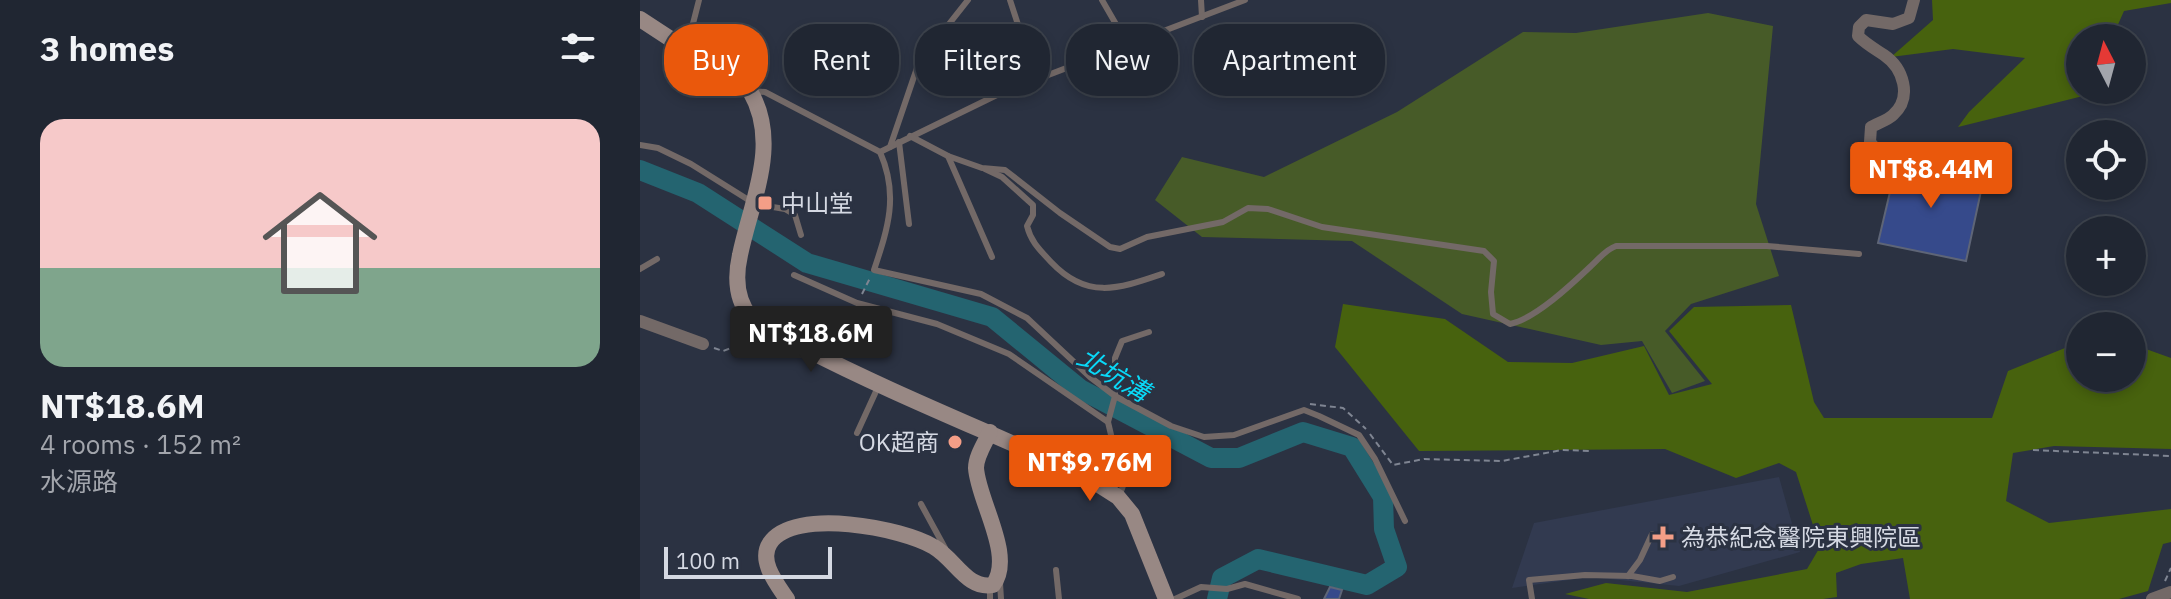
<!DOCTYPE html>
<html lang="en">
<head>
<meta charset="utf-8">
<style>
  :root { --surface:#202632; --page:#2d323e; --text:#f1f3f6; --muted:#a2a5ac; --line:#3d434d; --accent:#ea580c }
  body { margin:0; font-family:"IBM Plex Sans","Noto Sans TC",sans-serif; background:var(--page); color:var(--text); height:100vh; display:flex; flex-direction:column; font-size:30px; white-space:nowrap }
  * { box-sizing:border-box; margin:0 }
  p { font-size:26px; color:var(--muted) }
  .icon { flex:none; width:44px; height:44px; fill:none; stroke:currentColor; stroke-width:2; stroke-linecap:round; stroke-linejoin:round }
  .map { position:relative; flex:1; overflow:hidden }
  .side { display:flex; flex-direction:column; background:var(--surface); width:640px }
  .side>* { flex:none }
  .banner { position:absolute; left:24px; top:24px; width:760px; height:72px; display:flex; gap:16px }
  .needle { width:52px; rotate:354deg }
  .fabs { position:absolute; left:1426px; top:24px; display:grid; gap:16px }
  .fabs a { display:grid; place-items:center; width:80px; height:80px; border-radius:50%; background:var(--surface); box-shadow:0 4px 12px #0003,0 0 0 2px var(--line); font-size:40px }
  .scale { position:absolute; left:24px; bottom:20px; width:168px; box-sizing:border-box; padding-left:8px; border:4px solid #d5d9e3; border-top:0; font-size:22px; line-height:28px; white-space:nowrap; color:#d5d9e3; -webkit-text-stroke:6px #2b3242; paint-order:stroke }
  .price { position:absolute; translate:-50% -68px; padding:0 18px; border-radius:8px; background:var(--accent); color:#fff; font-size:26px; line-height:52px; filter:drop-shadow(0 2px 4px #0008) }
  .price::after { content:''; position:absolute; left:50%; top:48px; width:24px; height:18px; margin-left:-12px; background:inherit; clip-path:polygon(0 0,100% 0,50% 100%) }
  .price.on { background:#222; color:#fff }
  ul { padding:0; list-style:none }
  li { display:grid; align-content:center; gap:16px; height:424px; padding:0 40px }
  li+li { border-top:2px solid var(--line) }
  li span { display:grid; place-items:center; height:248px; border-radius:24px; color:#555 }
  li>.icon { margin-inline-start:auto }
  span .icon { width:144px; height:144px; fill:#fffc; stroke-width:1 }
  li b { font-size:34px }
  h2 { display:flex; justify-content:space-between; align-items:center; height:96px; padding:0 40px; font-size:34px }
  .chip { padding:0 28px; border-radius:32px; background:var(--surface); box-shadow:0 4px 12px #0003,0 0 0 2px var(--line); font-size:28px; line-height:72px }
  .chip.on { background:var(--accent); color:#fff }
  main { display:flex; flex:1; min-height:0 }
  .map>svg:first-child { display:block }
</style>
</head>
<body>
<main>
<section class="side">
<h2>3 homes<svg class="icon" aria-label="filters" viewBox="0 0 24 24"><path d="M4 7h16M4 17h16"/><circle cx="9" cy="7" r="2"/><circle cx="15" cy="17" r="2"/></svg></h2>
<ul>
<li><span style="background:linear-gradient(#f6c9c9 60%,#7fa58c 0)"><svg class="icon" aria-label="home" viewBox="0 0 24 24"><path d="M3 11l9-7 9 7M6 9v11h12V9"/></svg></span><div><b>NT$18.6M</b><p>4 rooms · 152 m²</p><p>水源路</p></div></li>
</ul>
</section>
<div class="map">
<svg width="1531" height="599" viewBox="0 0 1531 599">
  <rect width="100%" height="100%" fill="#2b3242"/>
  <polygon fill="#323a50" points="1139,477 1160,552 1039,586 950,577 872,588 894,523"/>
  <polygon fill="#475b28" points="1068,13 1133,26 1116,204 1139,276 1051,304 1025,331 1065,381 1032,393 1002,341 961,345 822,314 712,241 562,237 515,200 542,157 624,177 757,112 883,32 936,33"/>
  <g fill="#47620e">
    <polygon points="1292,0 1531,0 1531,3 1484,11 1472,38 1440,38 1440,90 1449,90 1447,95 1318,127 1329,112 1385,58 1313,49 1251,57 1293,20"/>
    <polygon points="703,304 805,319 868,362 932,363 1004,346 1029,395 1072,384 1029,331 1054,307 1151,305 1174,402 1184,418 1352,418 1368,371 1440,342 1440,378 1492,378 1492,344 1531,358 1531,449 1414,446 1373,453 1366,501 1409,523 1531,509 1531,542 1523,544 1508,591 1479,599 1270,599 1263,558 1221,564 1196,573 1197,597 1183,599 949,599 925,594 966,583 1047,592 1167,569 1180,547 1156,472 1139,463 1096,478 1025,449 779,451 695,347"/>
  </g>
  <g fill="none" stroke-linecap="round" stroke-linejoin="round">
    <polyline stroke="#246470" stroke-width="20" points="0,170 58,193 167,263 352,317 440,389 571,458 599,458 663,432 712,447 743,497 744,529 757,567 727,585 618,559 582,578 577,599"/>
  </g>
  <g fill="#364a8b" stroke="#5e6577" stroke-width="2">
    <polygon points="1258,158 1344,177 1326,261 1238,243"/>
    <polygon points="690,587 702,590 699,599 684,599"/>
  </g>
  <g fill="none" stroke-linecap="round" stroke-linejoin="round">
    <g stroke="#7f8592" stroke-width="2" stroke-dasharray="6 4" stroke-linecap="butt">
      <polyline points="222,294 230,278"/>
      <polyline points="74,348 83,351 105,343 111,337"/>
      <polyline points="197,350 213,310"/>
      <polyline points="670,404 703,408 726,429"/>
      <polyline points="730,434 753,465 784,459 862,461 922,450 952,451"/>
      <polyline points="1393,450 1531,456"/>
      <polyline points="1525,581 1531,568"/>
    </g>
    <g stroke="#736967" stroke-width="6">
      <polyline points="370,0 383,40"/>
      <polyline points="462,0 488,45"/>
      <polyline points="561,0 562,17"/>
      <polyline points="47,47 59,0"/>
      <polyline points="113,91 125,92 240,152 361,93 605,0"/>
      <path d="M 270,136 L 308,156 L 342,168 L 365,170 L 420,213 L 470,247 L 480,249 L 507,237 L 583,222 L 608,208 L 628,209 L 682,227 L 844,251 L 854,261 L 851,292 L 853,314 L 870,324 C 895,319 932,284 951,266 C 960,258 965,250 976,246 L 1127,246 L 1219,254"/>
      <polyline points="259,142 269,224"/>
      <polyline points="0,145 18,148 51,164 115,204 145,209 155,215 161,235"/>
      <polyline points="250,147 279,62 328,0"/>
      <path d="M 240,152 C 259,195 248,228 234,270 L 341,294 L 387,318 L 450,377 L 475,396 L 531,426 L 564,437 L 594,435 L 664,410 L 679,416 L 719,435 L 735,459 L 765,521"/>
      <polyline points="308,156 352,257"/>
      <path d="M 345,169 L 362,177 L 393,205 L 393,215 L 387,226 C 391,242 400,250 411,262 C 447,300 478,289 522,274"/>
      <polyline points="0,269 17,259"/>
      <polyline points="154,275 217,303 297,324 369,354 468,422 483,486 480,494"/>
      <polyline points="468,422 475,396 475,358 482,341 509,332"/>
      <polyline points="217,433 238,387"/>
      <polyline points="281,504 305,548"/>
      <polyline points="416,570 419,599"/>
      <polyline points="988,576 1000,560 1012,534"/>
      <polyline points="360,583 361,599"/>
      <polyline points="350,586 350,599"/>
      <polyline points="535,599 561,587 587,589 605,584 658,599"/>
      <polyline points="892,599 889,580 945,575 992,576 1020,581 1033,577"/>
    </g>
    <g stroke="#736967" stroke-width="12">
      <path d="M 1240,154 L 1230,142 L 1231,127 C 1238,123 1248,120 1253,115 C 1273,97 1263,68 1244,55 C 1235,49 1226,44 1218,36 L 1219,27 L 1226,20 L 1253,24 L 1269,18 L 1274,0"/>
      <polyline points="0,321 63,344"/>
      <polyline points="1512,599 1531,592"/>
    </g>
    <g stroke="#988884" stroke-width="16">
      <path d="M 0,19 L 110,91 C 141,144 111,201 100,255 C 95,277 96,300 111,318 C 124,334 146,339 164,348 C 255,395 352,433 445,476 L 478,497 L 492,514 L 526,599"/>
      <path d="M 147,599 C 137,584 118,561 130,543 C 154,507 263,528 294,547 C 315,559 327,590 353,585 C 375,556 338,501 336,468 C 336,456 345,443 350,432"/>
    </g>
  </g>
  <g fill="#f49e87" stroke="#2b3242" stroke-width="3">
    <rect x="117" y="195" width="16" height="16" rx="4"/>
    <circle cx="315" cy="442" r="8"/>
    <path d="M1019 525h8v8h8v8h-8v8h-8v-8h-8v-8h8z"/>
  </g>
  <g text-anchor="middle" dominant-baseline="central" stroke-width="6" stroke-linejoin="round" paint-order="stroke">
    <g font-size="24" fill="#d5d9e3" stroke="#2b3242" text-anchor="start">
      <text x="141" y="203">中山堂</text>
      <text x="299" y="442" text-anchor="end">OK超商</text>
      <text x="1041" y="537">為恭紀念醫院東興院區</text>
    </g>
    <g font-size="26" font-style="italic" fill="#09d9f8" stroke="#2b3242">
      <text transform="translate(474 374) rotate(31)">北坑溝</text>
    </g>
  </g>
</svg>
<div class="fabs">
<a><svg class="needle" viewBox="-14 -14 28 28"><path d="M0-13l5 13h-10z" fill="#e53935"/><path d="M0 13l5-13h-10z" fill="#a2a5ac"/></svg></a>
<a><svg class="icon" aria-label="locate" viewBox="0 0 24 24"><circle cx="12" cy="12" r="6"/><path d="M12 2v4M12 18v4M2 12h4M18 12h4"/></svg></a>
<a>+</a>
<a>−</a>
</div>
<div class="scale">100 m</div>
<b class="price" style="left:1291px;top:210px">NT$8.44M</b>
<b class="price on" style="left:171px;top:374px">NT$18.6M</b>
<b class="price" style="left:450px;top:503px">NT$9.76M</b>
<div class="banner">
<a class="chip on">Buy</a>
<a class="chip">Rent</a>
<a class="chip">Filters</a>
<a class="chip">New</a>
<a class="chip">Apartment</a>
</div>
</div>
</main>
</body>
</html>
